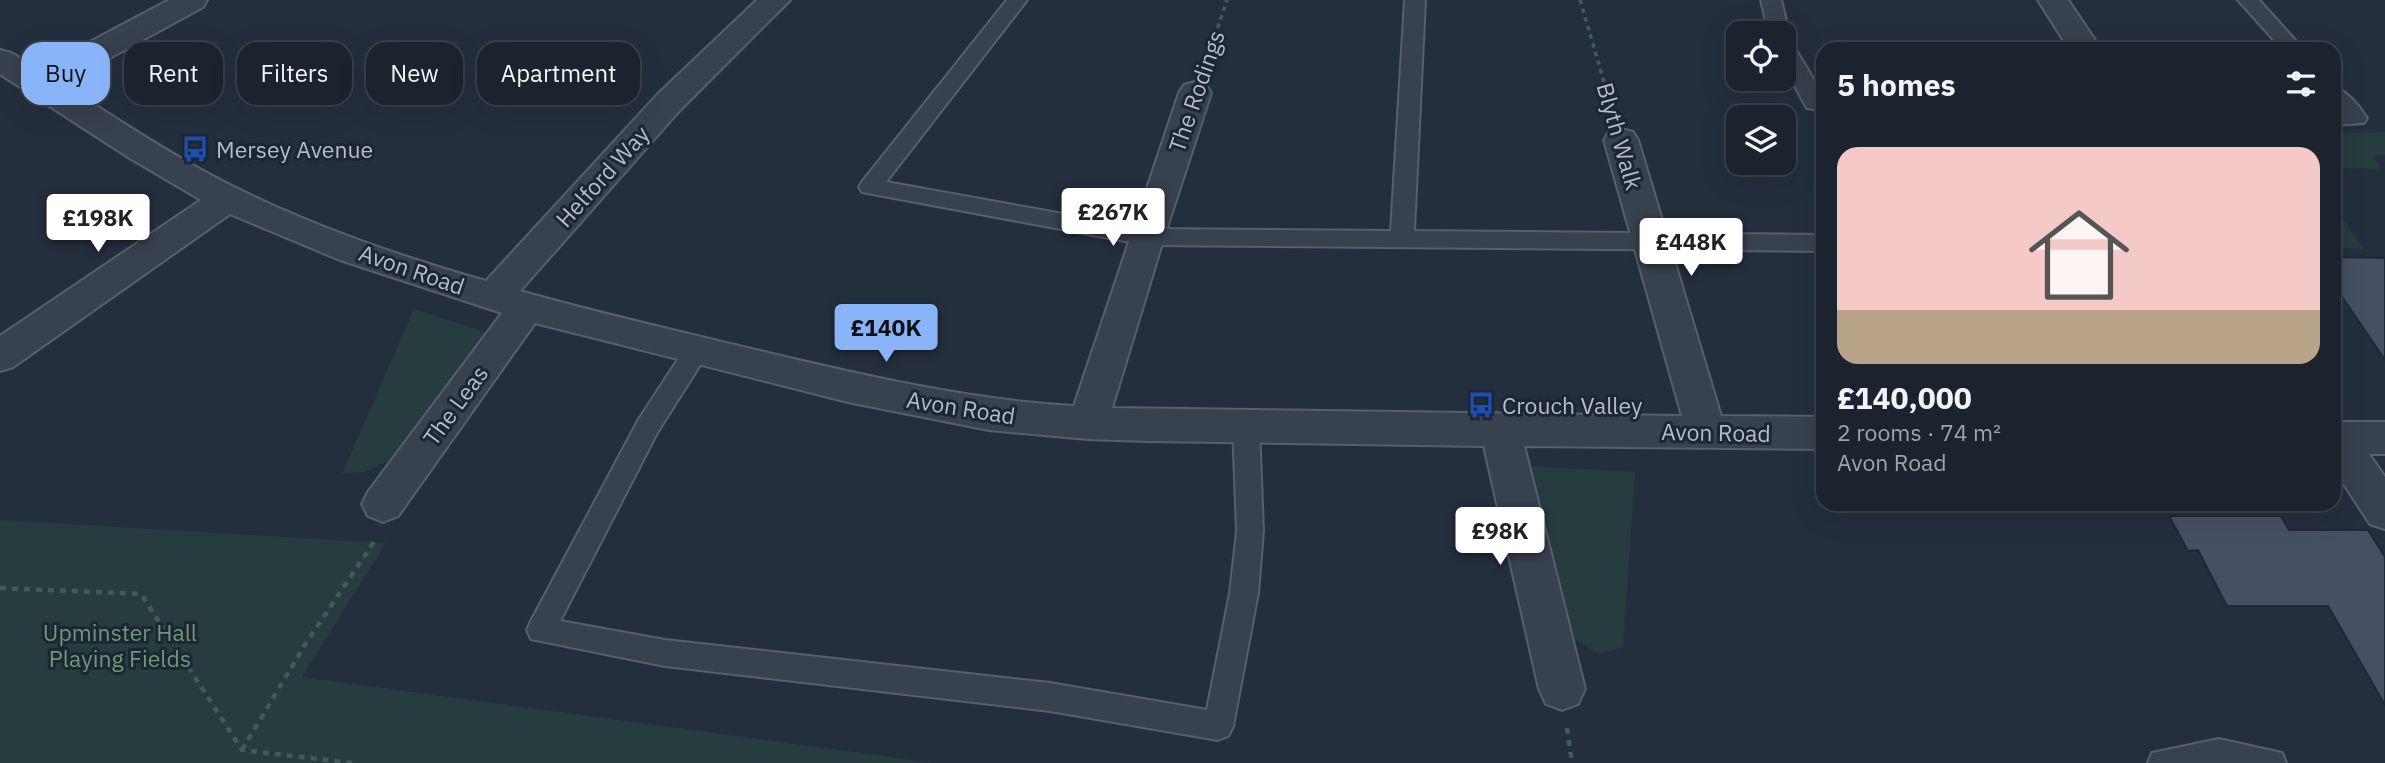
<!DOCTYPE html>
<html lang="en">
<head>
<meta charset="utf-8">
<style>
  :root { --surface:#1b232e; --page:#282f3a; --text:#f1f3f6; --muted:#a0a4aa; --line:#39404a; --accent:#8ab4f8 }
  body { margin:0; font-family:"IBM Plex Sans",sans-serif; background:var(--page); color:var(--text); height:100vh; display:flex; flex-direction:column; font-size:26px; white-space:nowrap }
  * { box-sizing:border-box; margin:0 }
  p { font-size:23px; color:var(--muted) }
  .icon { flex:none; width:38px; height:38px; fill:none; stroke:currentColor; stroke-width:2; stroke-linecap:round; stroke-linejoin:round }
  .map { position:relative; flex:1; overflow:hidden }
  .drawer { position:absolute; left:1816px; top:42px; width:525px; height:469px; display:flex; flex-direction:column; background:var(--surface); border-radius:21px; box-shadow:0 7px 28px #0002,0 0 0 2px var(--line) }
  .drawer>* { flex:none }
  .banner { position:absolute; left:21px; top:42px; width:665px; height:63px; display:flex; gap:14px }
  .controls { position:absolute; left:1726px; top:21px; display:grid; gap:14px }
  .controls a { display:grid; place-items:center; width:70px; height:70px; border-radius:14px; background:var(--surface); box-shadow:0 7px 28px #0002,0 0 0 2px var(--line); font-size:35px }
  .price { position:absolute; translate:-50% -60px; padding:0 16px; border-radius:7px; background:#fff; color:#222; font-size:23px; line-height:46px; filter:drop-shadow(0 2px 4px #0008) }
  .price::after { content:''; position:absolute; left:50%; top:42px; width:21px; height:16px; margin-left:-10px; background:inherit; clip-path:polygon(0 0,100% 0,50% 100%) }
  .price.active { background:var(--accent); color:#111 }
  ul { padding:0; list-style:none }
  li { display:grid; align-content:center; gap:14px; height:371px; padding:0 21px }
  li+li { border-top:2px solid var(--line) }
  li span { display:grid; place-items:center; height:217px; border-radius:21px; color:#555 }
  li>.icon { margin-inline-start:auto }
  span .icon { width:126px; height:126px; fill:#fffc; stroke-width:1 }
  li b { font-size:30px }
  h2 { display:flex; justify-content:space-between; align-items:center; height:84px; padding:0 21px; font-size:30px }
  .tag { padding:0 24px; border-radius:21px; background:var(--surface); box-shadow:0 7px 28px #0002,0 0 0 2px var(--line); font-size:24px; line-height:63px }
  .tag.active { background:var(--accent); color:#111 }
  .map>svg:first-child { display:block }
</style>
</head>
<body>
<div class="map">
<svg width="2385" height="763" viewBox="0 0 2385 763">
  <rect width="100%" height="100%" fill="#242f3e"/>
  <g fill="#263c3f">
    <polygon points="2385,132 2385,155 2373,155 2382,169 2335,168 2335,133"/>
    <polygon points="2335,208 2364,249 2335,248"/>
    <polygon points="414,309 489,333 396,458 364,472 342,474"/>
    <polygon points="1525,466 1635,472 1623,647 1599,654 1570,636"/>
    <polygon points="0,520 386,543 302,677 934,763 0,763"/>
  </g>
  <g fill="#455162" stroke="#1f2835" stroke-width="2">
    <polygon points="2334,257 2385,258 2385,360 2334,285"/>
    <polygon points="2169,516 2281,516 2289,530 2368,530 2385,557 2385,705 2328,606 2227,606 2198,550 2188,551"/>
  </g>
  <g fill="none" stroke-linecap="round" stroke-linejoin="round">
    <g stroke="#565f6c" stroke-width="4">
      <g id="lane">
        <polygon points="1007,0 1027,0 886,182 1146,229 1391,231 1405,0 1425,0 1414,231 1824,235 1824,251 1146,245 862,192 859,187 862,182"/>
        <polygon points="1761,0 1781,0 1789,33 1784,38 1790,40 1824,97 1824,111 1807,108 1804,103 1783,63 1783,33 1769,33"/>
        <polygon points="2238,0 2259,0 2303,49 2282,49"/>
        <path d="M 2334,87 C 2347,91 2360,107 2367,118 L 2364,123 L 2334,125 L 2334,111 L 2338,111 L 2334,107 Z"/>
        <polygon points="697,342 706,344 709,351 657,433 560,621 665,640 1050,683 1207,710 1230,593 1237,531 1233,427 1237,420 1246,417 1255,420 1259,427 1263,531 1258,593 1233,726 1228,736 1218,740 1050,711 665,666 531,639 527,630 531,621 639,419 688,344"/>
        <polygon points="2219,739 2282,753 2286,763 2148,763 2152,753"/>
      </g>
    </g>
    <g stroke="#565f6c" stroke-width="4">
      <g id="street">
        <path d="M 169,0 L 207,0 L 203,7 L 62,84 C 110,114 157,146 207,173 C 294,220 391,254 486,281 L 657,95 L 757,0 L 790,0 L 679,111 L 520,291 C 601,314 682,332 764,352 C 866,376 969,400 1074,406 L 1179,93 L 1184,85 L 1195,82 L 1206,85 L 1211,93 L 1164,237 L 1112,408 L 1682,416 L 1604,140 L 1609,132 L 1621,129 L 1633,132 L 1638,140 L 1721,416 L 1824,417 L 1824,449 L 1524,446 L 1585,689 L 1578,704 L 1562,710 L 1546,704 L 1539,689 L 1484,446 L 1148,441 L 1088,439 L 989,430 L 848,402 L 535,323 L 398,516 L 383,522 L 368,516 L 362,504 L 368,492 L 502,313 L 340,260 L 230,214 L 13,367 L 0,371 L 0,336 L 201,200 L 128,157 L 0,74 L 0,50 L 11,53 L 39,69 Z"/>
        <polygon points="2038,0 2068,0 2101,49 2069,49"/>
        <polygon points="2334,419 2343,422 2385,422 2385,454 2369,454 2385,477 2385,529 2370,524 2334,469"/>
      </g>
    </g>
    <g stroke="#44595c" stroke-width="3.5" stroke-dasharray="4.5 4.5" stroke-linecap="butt">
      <polyline points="1580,0 1612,109"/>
      <polyline points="1206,62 1227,0"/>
    </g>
    <g stroke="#44595c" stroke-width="4.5" stroke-dasharray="6 6" stroke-linecap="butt">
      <polyline points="0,588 141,594 242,750 352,763"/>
      <polyline points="1567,728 1572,763"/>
      <polyline points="242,750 306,643 374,542"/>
    </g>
    <use href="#lane" fill="#38414e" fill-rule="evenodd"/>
    <use href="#street" fill="#38414e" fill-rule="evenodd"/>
  </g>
  <defs>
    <g id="bus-bare" transform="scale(2.1)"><path d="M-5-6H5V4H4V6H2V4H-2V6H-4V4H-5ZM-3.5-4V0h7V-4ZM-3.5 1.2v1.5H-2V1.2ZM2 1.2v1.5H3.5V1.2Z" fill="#1a4fb4" stroke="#1d2633" stroke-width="2.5" paint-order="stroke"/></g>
  </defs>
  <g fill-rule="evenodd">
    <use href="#bus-bare" x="195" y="149"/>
    <use href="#bus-bare" x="1481" y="405"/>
  </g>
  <g text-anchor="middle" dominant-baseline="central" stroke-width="6" stroke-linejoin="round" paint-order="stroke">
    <g font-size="23" fill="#b4bcc9" stroke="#1d2633">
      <text transform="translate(1196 91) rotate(-71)">The Rodings</text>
      <text transform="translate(1620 136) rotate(74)">Blyth Walk</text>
      <text transform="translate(602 176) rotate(-48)">Helford Way</text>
      <text transform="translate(412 269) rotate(19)">Avon Road</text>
      <text transform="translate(455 405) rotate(-54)">The Leas</text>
      <text transform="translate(961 407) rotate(9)">Avon Road</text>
      <text transform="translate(1716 432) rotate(1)">Avon Road</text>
    </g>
    <g font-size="23" fill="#b4bcc9" stroke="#1d2633" text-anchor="start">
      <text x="216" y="149">Mersey Avenue</text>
      <text x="1502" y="405">Crouch Valley</text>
    </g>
    <g font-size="23" fill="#6b9a76" stroke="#1d2633">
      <text x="120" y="632">Upminster Hall<tspan x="120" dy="26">Playing Fields</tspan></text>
    </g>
  </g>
</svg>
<div class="controls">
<a><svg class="icon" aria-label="locate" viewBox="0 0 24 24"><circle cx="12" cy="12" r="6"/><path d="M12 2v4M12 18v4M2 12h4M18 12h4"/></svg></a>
<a><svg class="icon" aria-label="layers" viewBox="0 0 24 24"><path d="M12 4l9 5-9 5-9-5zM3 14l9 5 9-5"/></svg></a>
</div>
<b class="price" style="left:1113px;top:248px">£267K</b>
<b class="price" style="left:98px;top:254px">£198K</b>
<b class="price" style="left:1691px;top:278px">£448K</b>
<b class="price active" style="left:886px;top:364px">£140K</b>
<b class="price" style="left:1500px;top:567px">£98K</b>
<div class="banner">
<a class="tag active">Buy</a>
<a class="tag">Rent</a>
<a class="tag">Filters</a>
<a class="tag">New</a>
<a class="tag">Apartment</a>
</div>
<section class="drawer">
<h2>5 homes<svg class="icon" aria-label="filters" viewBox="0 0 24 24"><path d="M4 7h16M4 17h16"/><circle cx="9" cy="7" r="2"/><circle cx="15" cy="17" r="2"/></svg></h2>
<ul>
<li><span style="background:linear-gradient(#f6c9c9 75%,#b9a48a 0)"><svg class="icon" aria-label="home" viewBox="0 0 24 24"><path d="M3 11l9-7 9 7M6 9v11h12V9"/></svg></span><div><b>£140,000</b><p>2 rooms · 74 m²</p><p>Avon Road</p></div></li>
</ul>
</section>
</div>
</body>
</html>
